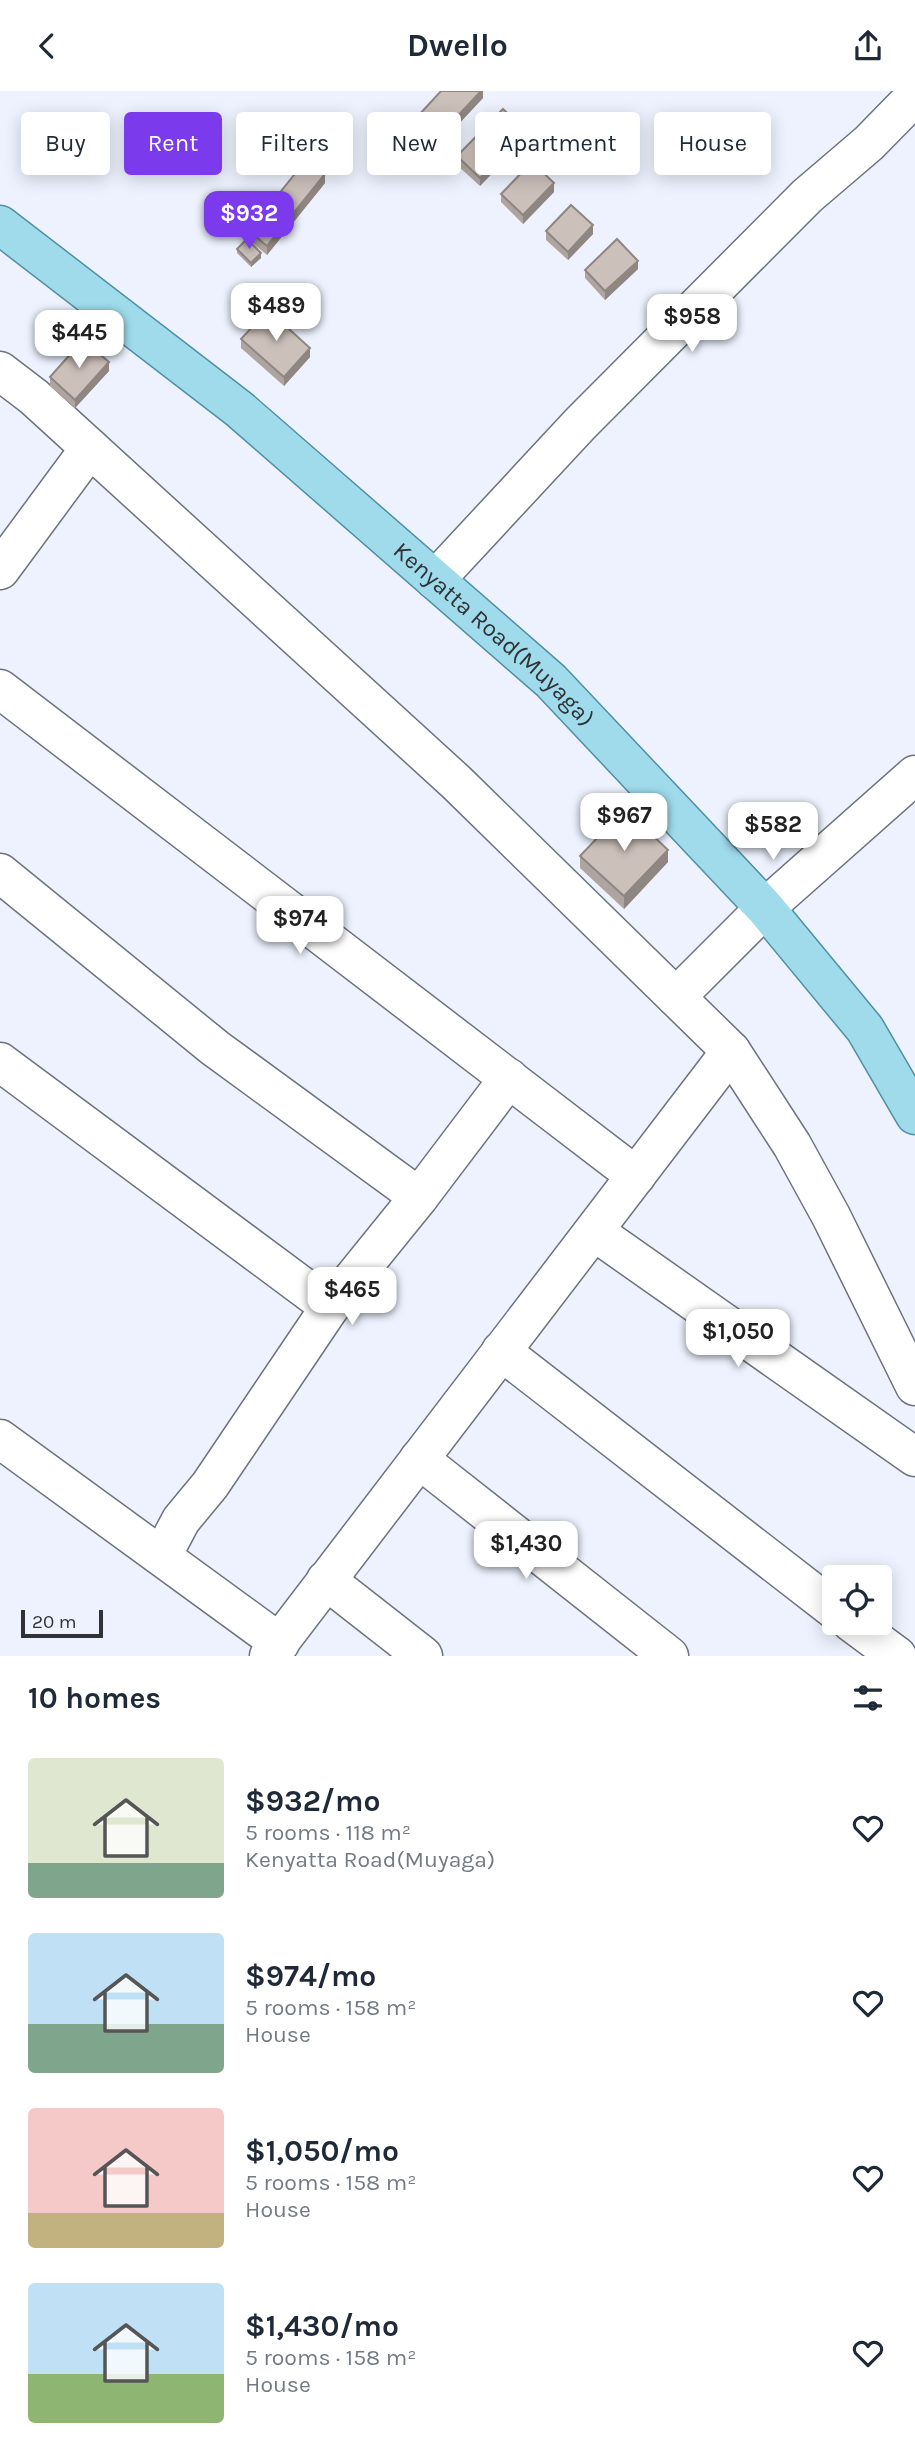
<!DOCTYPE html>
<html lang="en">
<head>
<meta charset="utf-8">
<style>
  :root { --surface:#fff; --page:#f2f2f3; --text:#1f2937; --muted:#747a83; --accent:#7c3aed }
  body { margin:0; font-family:Karla,sans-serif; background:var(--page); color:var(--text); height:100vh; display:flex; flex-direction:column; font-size:26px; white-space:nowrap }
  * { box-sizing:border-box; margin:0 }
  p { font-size:23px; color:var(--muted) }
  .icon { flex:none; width:38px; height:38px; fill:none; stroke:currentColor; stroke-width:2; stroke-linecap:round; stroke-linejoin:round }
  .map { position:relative; height:1565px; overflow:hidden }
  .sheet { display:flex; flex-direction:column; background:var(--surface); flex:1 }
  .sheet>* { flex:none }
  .banner { position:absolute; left:21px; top:21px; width:873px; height:63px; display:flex; gap:14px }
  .buttons { position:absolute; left:822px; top:1474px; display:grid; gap:14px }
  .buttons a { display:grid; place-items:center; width:70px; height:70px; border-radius:7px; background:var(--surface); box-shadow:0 4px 18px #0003; font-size:35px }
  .scale { position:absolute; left:21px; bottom:18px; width:82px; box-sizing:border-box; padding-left:7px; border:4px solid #303236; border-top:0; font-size:19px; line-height:24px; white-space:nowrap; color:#303236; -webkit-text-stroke:5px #edf2fe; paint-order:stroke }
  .price { position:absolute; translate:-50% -60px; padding:0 16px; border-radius:14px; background:#fff; color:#222; font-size:23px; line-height:46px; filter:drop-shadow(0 2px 4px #0008) }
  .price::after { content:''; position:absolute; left:50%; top:42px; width:21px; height:16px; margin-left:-10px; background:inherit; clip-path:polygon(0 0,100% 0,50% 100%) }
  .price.active { background:var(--accent); color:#fff }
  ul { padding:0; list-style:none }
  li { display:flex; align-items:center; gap:21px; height:175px; padding:0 28px }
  li span { display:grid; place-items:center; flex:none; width:196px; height:140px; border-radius:7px; color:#555 }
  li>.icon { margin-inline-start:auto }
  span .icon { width:84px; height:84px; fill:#fffc; stroke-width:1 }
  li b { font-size:30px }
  h2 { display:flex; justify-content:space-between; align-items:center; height:84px; padding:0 28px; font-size:30px }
  .pill { padding:0 24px; border-radius:7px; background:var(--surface); box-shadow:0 4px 18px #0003; font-size:24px; line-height:63px }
  .pill.active { background:var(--accent); color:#fff }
  header { display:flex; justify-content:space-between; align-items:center; height:91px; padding:0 28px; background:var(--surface); font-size:32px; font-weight:700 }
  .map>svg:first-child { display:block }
</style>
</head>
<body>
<header><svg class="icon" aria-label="back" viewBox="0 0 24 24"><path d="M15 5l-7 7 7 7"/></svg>Dwello<svg class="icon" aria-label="share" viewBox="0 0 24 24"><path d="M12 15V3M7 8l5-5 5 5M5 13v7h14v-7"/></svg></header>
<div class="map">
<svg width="915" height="1565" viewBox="0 0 915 1565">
  <rect width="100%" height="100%" fill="#edf2fe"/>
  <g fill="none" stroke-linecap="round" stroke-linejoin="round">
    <g stroke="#6d727c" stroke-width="41">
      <g id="minor">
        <polyline points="0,280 34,306 456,691 731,960 792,1054 831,1125 915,1295"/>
        <polyline points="0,479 90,357"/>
        <polyline points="435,489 580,333 807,105 869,52 915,5"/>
        <polyline points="0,598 636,1085"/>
        <polyline points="0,782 215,957 419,1106"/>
        <polyline points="676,906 765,817 915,684"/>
        <polyline points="0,971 330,1216"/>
        <polyline points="595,1141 915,1366"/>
        <polyline points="501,1260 835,1519"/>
        <polyline points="0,1348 280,1552"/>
        <polyline points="419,1368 669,1565"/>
        <polyline points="162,1465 181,1429 210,1394 330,1216 419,1106 509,987"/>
        <polyline points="326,1489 423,1565"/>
        <polyline points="851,1531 897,1565"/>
        <polyline points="269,1565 731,960"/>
      </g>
    </g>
    <g stroke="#4f90a3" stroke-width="41">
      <g id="major">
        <path id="s1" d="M 0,134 L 239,318 L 551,590 L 765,817 L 865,938 L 915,1024"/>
      </g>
    </g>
    <use href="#minor" stroke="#fff" stroke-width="38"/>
    <use href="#major" stroke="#9fdbeb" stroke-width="38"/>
  </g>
  <g fill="#afa5a0">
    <polygon points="483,0 483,7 439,54 418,34 418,25"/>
    <polygon points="525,48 480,95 457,74 457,65"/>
    <polygon points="325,92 267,164 249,149 249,140"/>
    <polygon points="554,101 523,133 501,111 501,103"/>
    <polygon points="546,140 593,143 568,169 546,149"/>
    <polygon points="237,158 261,167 251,176 237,162"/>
    <polygon points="638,178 605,209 585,187 585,179"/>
    <polygon points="241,248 310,266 284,295 241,257"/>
    <polygon points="109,280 75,317 50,295 50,286"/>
    <polygon points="580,765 668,771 624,818 580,777"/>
  </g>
  <g fill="#8f8682">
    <polygon points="481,0 483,0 483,7 439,54 439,45"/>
    <polygon points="525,39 525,48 480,95 480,87"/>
    <polygon points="325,83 325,92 267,164 267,155"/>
    <polygon points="554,92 554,101 523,133 523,124"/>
    <polygon points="593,134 593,143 568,169 568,161"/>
    <polygon points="261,162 261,167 251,176 251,172"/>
    <polygon points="638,170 638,178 605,209 605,200"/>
    <polygon points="310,257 310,266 284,295 284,286"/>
    <polygon points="109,271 109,280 75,317 75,309"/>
    <polygon points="668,759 668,771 624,818 624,805"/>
  </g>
  <g fill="#ccc0ba" stroke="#8f8682" stroke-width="2">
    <polygon points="441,0 481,0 439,45 418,25"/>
    <polygon points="503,18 525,39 480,87 457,65"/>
    <polygon points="306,69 325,83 267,155 249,140"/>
    <polygon points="532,71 554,92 523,124 501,103"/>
    <polygon points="571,114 593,134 568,161 546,140"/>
    <polygon points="247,148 261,162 251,172 237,158"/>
    <polygon points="617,148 638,170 605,200 585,179"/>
    <polygon points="268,219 310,257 284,286 241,248"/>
    <polygon points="83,249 109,271 75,309 50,286"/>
    <polygon points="625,718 668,759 624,805 580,765"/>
  </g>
  <g text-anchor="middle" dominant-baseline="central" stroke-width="5" stroke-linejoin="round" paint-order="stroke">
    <g font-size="24" fill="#303236" stroke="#edf2fe">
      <text stroke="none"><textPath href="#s1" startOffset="642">Kenyatta Road(Muyaga)</textPath></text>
    </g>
  </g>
</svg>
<div class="buttons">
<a><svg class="icon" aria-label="locate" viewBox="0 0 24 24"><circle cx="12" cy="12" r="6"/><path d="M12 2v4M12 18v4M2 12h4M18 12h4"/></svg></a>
</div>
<div class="scale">20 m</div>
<b class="price active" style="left:249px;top:160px">$932</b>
<b class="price" style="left:276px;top:252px">$489</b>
<b class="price" style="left:692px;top:263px">$958</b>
<b class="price" style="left:79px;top:279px">$445</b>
<b class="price" style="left:624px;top:762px">$967</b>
<b class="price" style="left:773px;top:771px">$582</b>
<b class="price" style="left:300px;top:865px">$974</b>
<b class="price" style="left:352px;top:1236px">$465</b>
<b class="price" style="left:738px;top:1278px">$1,050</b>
<b class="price" style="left:526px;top:1490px">$1,430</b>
<div class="banner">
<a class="pill">Buy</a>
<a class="pill active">Rent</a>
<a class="pill">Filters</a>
<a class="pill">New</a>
<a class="pill">Apartment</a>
<a class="pill">House</a>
</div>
</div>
<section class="sheet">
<h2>10 homes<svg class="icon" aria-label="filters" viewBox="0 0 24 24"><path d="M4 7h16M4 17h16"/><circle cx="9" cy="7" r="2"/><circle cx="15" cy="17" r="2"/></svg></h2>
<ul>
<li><span style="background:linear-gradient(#dfe7d0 75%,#7fa58c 0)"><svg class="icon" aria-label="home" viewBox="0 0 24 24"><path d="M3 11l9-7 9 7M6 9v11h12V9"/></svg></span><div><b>$932/mo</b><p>5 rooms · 118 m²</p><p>Kenyatta Road(Muyaga)</p></div><svg class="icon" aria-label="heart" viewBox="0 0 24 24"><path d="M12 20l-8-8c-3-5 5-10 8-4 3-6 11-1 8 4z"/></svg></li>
<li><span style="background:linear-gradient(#bfe0f5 65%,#7fa58c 0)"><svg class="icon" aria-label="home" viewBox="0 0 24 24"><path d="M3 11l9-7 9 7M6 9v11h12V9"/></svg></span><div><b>$974/mo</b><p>5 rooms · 158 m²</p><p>House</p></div><svg class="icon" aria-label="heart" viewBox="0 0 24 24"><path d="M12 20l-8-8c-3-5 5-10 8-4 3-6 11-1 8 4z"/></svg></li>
<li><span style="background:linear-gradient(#f6c9c9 75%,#c2b280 0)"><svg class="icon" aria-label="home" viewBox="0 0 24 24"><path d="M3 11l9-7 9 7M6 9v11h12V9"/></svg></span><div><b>$1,050/mo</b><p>5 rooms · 158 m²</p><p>House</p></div><svg class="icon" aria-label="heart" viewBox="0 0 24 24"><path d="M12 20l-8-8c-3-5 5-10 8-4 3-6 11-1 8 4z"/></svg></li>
<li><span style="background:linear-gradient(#bfe0f5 65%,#8fb573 0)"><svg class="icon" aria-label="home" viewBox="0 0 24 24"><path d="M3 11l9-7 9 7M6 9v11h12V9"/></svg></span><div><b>$1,430/mo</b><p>5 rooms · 158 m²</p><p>House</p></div><svg class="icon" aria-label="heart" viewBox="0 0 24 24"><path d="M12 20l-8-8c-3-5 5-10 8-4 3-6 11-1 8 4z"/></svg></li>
</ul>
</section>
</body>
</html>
